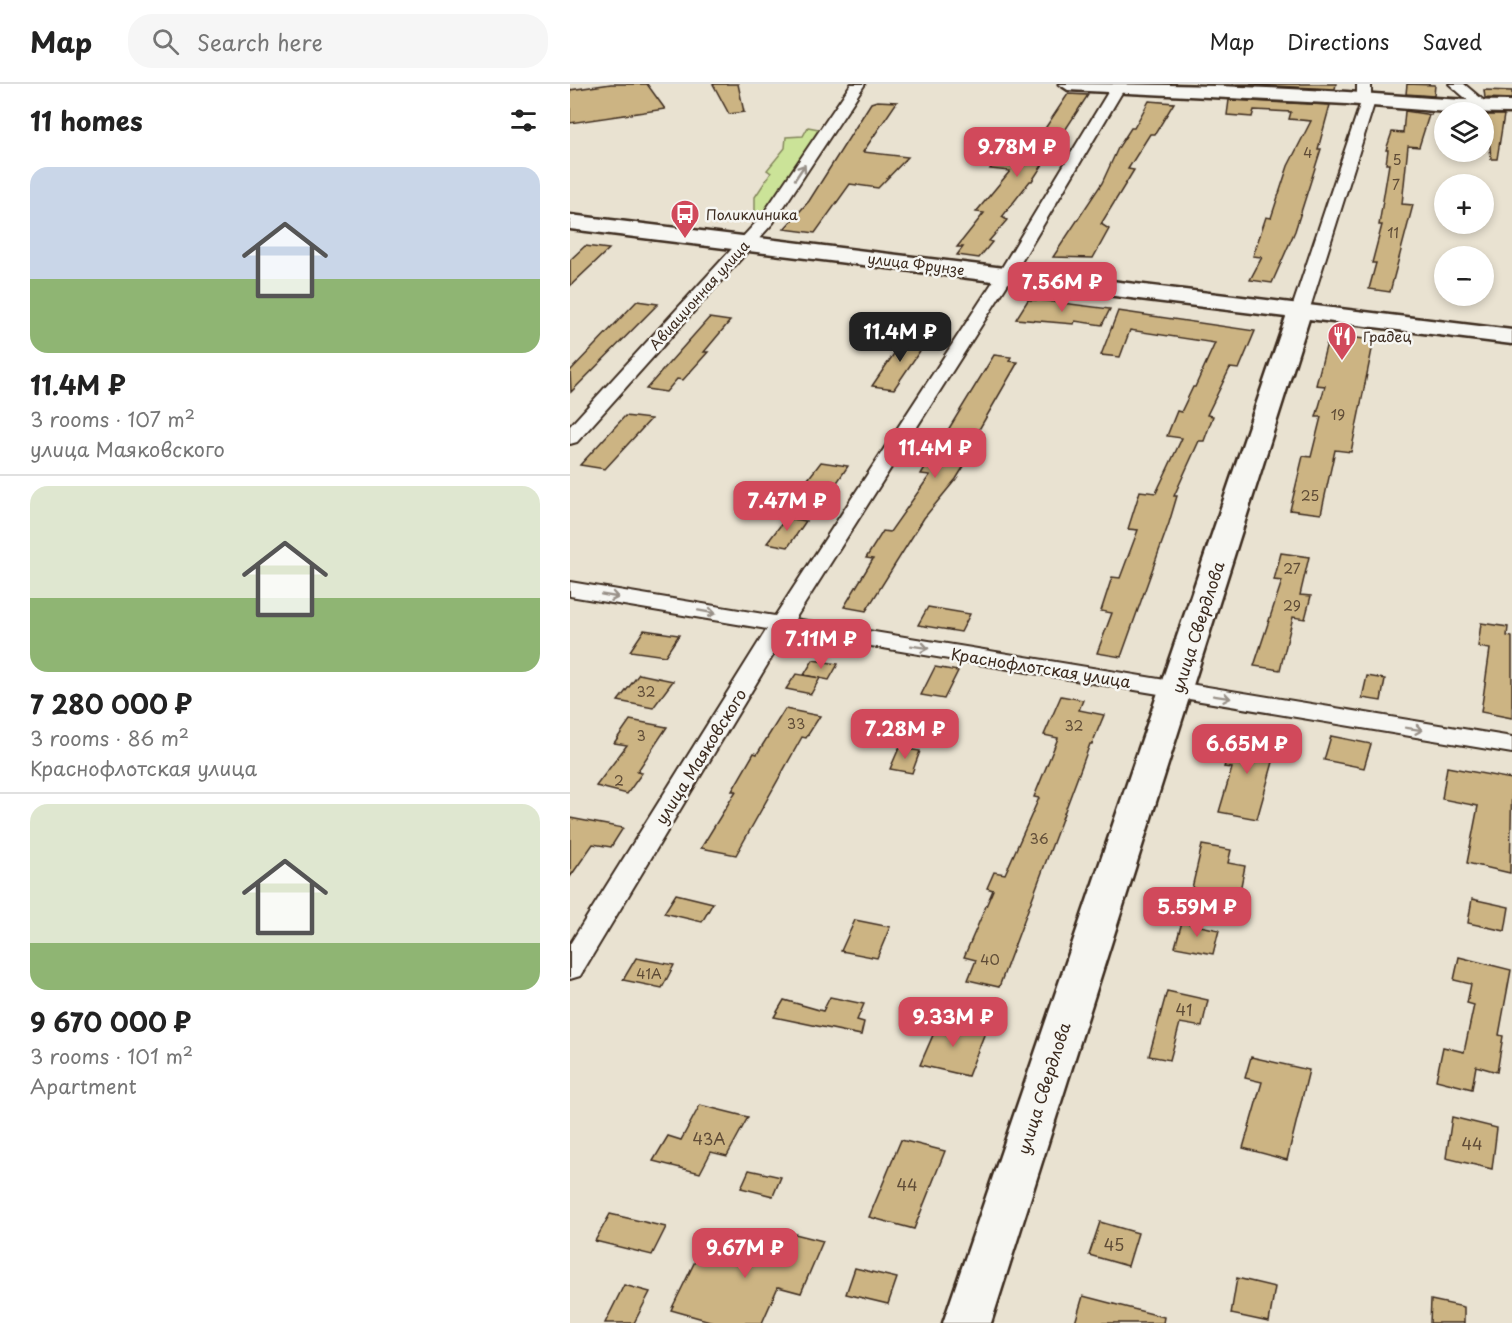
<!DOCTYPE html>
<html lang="en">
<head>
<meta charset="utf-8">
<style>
  :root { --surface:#fff; --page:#f6f6f6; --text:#222; --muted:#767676; --line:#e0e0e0; --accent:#d1495b }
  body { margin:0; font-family:"Playpen Sans",sans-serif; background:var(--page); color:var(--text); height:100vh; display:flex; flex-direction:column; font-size:22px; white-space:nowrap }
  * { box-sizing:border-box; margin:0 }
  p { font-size:20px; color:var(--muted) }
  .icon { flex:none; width:33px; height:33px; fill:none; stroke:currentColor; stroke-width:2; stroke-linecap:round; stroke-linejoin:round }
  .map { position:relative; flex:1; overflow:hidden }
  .panel { display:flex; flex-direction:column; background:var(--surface); width:570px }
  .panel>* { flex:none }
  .tools { position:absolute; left:864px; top:18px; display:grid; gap:12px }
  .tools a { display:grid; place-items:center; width:60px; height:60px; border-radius:50%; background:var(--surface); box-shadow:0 3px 9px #0003; font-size:30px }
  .price { position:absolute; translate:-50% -51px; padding:0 14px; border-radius:12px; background:var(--accent); color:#fff; font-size:20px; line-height:39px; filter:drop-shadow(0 2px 3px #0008) }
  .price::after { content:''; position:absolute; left:50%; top:36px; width:18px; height:14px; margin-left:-9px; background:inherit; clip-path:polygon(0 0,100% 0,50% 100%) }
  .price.current { background:#222; color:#fff }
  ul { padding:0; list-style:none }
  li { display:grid; align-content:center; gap:12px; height:318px; padding:0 30px }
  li+li { border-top:2px solid var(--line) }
  li span { display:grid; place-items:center; height:186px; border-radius:18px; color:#555 }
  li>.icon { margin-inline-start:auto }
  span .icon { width:108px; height:108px; fill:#fffc; stroke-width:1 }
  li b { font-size:26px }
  h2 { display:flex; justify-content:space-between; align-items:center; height:72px; padding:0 30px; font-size:26px }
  header { display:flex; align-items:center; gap:36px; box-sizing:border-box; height:84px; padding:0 30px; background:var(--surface); border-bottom:2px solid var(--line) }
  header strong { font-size:28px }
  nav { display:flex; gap:33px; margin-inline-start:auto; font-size:21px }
  .search { width:420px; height:54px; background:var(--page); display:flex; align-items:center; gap:15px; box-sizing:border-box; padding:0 21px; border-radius:24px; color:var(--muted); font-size:22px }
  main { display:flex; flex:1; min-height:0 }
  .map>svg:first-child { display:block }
</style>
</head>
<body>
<header>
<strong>Map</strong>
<div class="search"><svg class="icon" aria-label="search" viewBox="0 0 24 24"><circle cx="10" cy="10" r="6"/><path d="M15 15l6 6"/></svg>Search here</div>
<nav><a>Map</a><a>Directions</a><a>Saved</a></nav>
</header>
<main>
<section class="panel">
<h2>11 homes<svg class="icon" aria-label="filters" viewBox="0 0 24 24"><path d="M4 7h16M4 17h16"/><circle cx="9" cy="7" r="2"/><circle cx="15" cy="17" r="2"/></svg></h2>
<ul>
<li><span style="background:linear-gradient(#c9d6e8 60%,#8fb573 0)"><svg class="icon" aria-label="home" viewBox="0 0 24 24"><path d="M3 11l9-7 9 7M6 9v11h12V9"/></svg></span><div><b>11.4M ₽</b><p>3 rooms · 107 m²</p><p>улица Маяковского</p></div></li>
<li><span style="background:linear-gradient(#dfe7d0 60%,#8fb573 0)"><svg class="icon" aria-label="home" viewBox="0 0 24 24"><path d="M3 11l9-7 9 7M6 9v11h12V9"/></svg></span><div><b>7 280 000 ₽</b><p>3 rooms · 86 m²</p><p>Краснофлотская улица</p></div></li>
<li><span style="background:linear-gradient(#dfe7d0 75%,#8fb573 0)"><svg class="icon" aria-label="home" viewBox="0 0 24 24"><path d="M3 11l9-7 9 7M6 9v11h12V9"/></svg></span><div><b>9 670 000 ₽</b><p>3 rooms · 101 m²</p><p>Apartment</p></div></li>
</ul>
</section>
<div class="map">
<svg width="942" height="1239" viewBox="0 0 942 1239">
  <rect width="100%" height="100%" fill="#e9e2d1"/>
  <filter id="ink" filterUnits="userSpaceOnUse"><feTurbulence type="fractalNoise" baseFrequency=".0167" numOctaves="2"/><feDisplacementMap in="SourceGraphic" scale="12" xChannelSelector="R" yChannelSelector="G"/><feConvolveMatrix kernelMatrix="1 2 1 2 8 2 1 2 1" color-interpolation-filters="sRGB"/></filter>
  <g filter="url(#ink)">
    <polygon fill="#cbe398" stroke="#83865b" stroke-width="1.5" points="238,43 249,45 200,129 185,130 185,113 201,89 197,86 215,64 216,53 233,52"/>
    <g fill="#ccb483" stroke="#3b2a1e" stroke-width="1.5">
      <polygon points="41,0 77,0 95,25 0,39 0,6"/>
      <polygon points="143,0 168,0 174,28 159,30"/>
      <polygon points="662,0 766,0 765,5"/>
      <polygon points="837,0 865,1 864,12 836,10"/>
      <polygon points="914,6 942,7 942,15 915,14"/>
      <polygon points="498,10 518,11 462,97 460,97 432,133 437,136 419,157 422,158 409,174 387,171 393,163 387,163 414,129 406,128 440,87 420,85 435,65 460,67"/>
      <polygon points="659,16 760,21 748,65 751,65 725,147 702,199 680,196 692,173 683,172 696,133 701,134 718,82 741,37 719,35 721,28 684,26 682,33 657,31"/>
      <polygon points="307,17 327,18 293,68 338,73 308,104 280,100 245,149 214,145 239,117 301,19"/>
      <polygon points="579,17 604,19 585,50 580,50 558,85 564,86 531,140 539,145 523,174 483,173 532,99 548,64 561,44 564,44"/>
      <polygon points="835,27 862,31 859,31 849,63 838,62 832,120 843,121 820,208 799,205 806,179 802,179 812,141 809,141 819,80 816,80 818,66 816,66 822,48 833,49"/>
      <polygon points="917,31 934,31 927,75 921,75"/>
      <polygon points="15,162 39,165 0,202 0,176"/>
      <polygon points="458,216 469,216 540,225 532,241 505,237 504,240 446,235"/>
      <polygon points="67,217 88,220 1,308 0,287"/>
      <polygon points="548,227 685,247 669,285 660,284 637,331 643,332 634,357 629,357 604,412 607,412 599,439 551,573 527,569 542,529 531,527 542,493 550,494 568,446 558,445 570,407 586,409 612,354 597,352 607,327 611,328 623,303 625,303 645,259 560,246 550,273 531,271"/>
      <polygon points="139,234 160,237 134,268 138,268 113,296 107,295 96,308 76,305"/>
      <polygon points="759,251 804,256 781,368 765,366 751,430 720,426 733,372 741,373 751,333 746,333 755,302 746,301"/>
      <polygon points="336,252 358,255 324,305 302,302"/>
      <polygon points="424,271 441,273 439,277 448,278 407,349 414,350 386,395 354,434 296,527 274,523 303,475 296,474 313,447 320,448 360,391 351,390"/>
      <polygon points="55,332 81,335 35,385 10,381"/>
      <polygon points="251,378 278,382 266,400 238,395"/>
      <polygon points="216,434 236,437 218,463 197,459"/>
      <polygon points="711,469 739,473 730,511 741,512 735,535 723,533 710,586 684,582 712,497 704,496"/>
      <polygon points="358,523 400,530 391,548 348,541"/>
      <polygon points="911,539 938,543 937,552 942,553 942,634 911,628 920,565 908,563"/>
      <polygon points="74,546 109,551 95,572 60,567"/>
      <polygon points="243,576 268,580 259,596 234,591"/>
      <polygon points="365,583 388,587 374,615 351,611"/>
      <polygon points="69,590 103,597 83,624 48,617"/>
      <polygon points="226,590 250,594 241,610 216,605"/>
      <polygon points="797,592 815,595 811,617 792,614"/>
      <polygon points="491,612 513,616 509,626 534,631 522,660 520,660 429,903 398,896 406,876 394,873 423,806 417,804 424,788 435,790 469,714 464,713 488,654 474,651"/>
      <polygon points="215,625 250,632 236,654 232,653 166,771 131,764 166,707 162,707 184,669 187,670"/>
      <polygon points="60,636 97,643 67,688 72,689 57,710 26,702 57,661 44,659"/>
      <polygon points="666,648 702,655 697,670 705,671 687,735 649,728 662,684 654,683"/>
      <polygon points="761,652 801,660 794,684 754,676"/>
      <polygon points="329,664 350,667 342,689 320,685"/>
      <polygon points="877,683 942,695 940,789 897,779 908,722 872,715"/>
      <polygon points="0,734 53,744 41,763 23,760 0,793"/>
      <polygon points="632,761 661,766 658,779 675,782 669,812 622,804"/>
      <polygon points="106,810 143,819 132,838 94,829"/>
      <polygon points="902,815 939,823 935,847 898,839"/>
      <polygon points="285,836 320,843 307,874 271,867"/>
      <polygon points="612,838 649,846 643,870 605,863"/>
      <polygon points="889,873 941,886 929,951 933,952 927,988 906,982 902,1005 866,996 873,963 894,968 904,921 897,919 901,900 884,896"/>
      <polygon points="66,874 104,881 92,904 53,896"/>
      <polygon points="597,907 638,916 632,943 610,939 600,976 579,972"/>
      <polygon points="260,913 294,920 287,936 294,938 291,951 204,933 214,916 253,927"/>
      <polygon points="370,935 416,946 398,992 350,981"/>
      <polygon points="681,973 739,986 717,1076 673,1064 692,998 675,994"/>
      <polygon points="130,1021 178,1033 157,1072 141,1068 130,1089 83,1077 98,1052 111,1056"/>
      <polygon points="882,1033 927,1044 922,1085 876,1074"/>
      <polygon points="331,1056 375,1067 344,1145 299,1133"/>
      <polygon points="179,1086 211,1093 203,1112 171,1104"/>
      <polygon points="40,1130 96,1143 82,1171 25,1157"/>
      <polygon points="530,1138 568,1149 558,1182 519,1171"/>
      <polygon points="209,1146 253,1157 231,1209 208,1203 192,1239 147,1239 101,1226 136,1155 198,1172"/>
      <polygon points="285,1184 327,1194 318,1220 276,1210"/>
      <polygon points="667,1194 705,1203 699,1238 661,1230"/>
      <polygon points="54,1201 80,1208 64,1239 35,1239"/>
      <polygon points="513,1212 594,1233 593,1239 505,1239"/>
      <polygon points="861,1216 894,1223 894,1239 860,1239"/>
    </g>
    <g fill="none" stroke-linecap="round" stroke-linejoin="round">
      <g stroke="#3b2a1e" stroke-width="4">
        <g id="street">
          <polygon points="281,0 295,0 203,139 7,358 0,360 0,342 191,133"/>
          <polygon points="543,0 557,0 444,190 225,535 942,653 942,669 217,548 10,892 0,895 0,860 197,545 0,512 0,498 205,532 428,190"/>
          <polygon points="787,0 801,0 801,12 805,17 739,227 736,231 724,231 721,227 791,18 787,13"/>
          <polygon points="879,0 894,0 919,21 912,25 907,24"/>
        </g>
      </g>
      <g stroke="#3b2a1e" stroke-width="5">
        <g id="secondary">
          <path d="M 489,0 C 585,0 681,2 777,8 C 833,12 887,17 942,17 L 942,29 L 877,28 L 777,20 L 498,6 Z"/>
          <polygon points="0,131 942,246 942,260 739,235 421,1239 373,1239 716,233 0,145"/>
        </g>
      </g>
      <use href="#street" fill="#f6f6f2" fill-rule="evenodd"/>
      <use href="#secondary" fill="#f6f6f2" fill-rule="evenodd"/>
    </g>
    <defs><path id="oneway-shaft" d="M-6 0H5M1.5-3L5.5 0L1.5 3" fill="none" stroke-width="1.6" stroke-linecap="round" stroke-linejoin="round" transform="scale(1.5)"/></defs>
    <g stroke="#989088">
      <use href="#oneway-shaft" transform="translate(230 88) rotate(-56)"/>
      <use href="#oneway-shaft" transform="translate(40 512) rotate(10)"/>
      <use href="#oneway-shaft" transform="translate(137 528) rotate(10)"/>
      <use href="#oneway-shaft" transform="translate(350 563) rotate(9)"/>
      <use href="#oneway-shaft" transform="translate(652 613) rotate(9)"/>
      <use href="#oneway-shaft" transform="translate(844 645) rotate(9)"/>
    </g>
  </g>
  <defs>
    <g id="bus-pin" transform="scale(1.5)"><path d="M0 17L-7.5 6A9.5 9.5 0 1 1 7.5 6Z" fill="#d1495b" stroke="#f6f6f2"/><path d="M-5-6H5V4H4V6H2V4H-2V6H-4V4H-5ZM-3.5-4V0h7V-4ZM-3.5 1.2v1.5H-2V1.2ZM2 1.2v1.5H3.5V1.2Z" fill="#fff"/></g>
    <g id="restaurant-pin" transform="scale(1.5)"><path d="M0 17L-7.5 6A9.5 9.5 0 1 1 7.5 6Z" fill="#d1495b" stroke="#f6f6f2"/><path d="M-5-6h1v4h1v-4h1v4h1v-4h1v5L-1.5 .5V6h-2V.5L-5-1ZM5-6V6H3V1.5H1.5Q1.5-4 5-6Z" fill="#fff"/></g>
  </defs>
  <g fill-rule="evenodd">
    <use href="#bus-pin" x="115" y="130"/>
    <use href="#restaurant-pin" x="772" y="252"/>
  </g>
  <g text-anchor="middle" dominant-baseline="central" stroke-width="5" stroke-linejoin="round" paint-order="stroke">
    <g font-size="14" fill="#5f4c37">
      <text x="738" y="68">4</text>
      <text x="827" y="75">5</text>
      <text x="826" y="100">7</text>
      <text x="823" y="148">11</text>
      <text x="768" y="330">19</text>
      <text x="740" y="411">25</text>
      <text x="722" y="484">27</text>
      <text x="722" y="521">29</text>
      <text x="76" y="607">32</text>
      <text x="226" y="639">33</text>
      <text x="504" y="641">32</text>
      <text x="71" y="651">3</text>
      <text x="49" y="696">2</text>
      <text x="469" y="754">36</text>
      <text x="420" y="875">40</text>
      <text x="79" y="889">41А</text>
    </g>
    <g font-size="14" fill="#3b2a1e" stroke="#f6f6f2" text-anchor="start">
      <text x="136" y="130">Поликлиника</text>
      <text x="793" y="252">Градец</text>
    </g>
    <g font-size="14" fill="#3b2a1e" stroke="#f6f6f2">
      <text transform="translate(346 180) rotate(7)">улица Фрунзе</text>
      <text transform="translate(129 211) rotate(-48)">Авиационная улица</text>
    </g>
    <g font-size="16" fill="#3b2a1e" stroke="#f6f6f2">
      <text transform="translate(627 543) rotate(-72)">улица Свердлова</text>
      <text transform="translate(471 583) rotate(9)">Краснофлотская улица</text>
      <text transform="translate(130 672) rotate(-58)">улица Маяковского</text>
      <text transform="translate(473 1004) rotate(-72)">улица Свердлова</text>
    </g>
    <g font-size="16" fill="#5f4c37">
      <text x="614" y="925">41</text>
      <text x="139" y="1054">43А</text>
      <text x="902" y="1059">44</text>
      <text x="337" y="1100">44</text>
      <text x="544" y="1160">45</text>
    </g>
  </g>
</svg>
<div class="tools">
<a><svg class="icon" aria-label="layers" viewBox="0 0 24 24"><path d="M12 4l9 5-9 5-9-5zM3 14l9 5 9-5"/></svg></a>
<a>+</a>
<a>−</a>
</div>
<b class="price" style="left:447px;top:94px">9.78M ₽</b>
<b class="price" style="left:492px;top:229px">7.56M ₽</b>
<b class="price current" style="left:330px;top:279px">11.4M ₽</b>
<b class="price" style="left:365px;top:395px">11.4M ₽</b>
<b class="price" style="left:217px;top:448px">7.47M ₽</b>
<b class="price" style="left:251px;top:586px">7.11M ₽</b>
<b class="price" style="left:335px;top:676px">7.28M ₽</b>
<b class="price" style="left:677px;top:691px">6.65M ₽</b>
<b class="price" style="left:627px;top:854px">5.59M ₽</b>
<b class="price" style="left:383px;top:964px">9.33M ₽</b>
<b class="price" style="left:175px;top:1195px">9.67M ₽</b>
</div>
</main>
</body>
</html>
